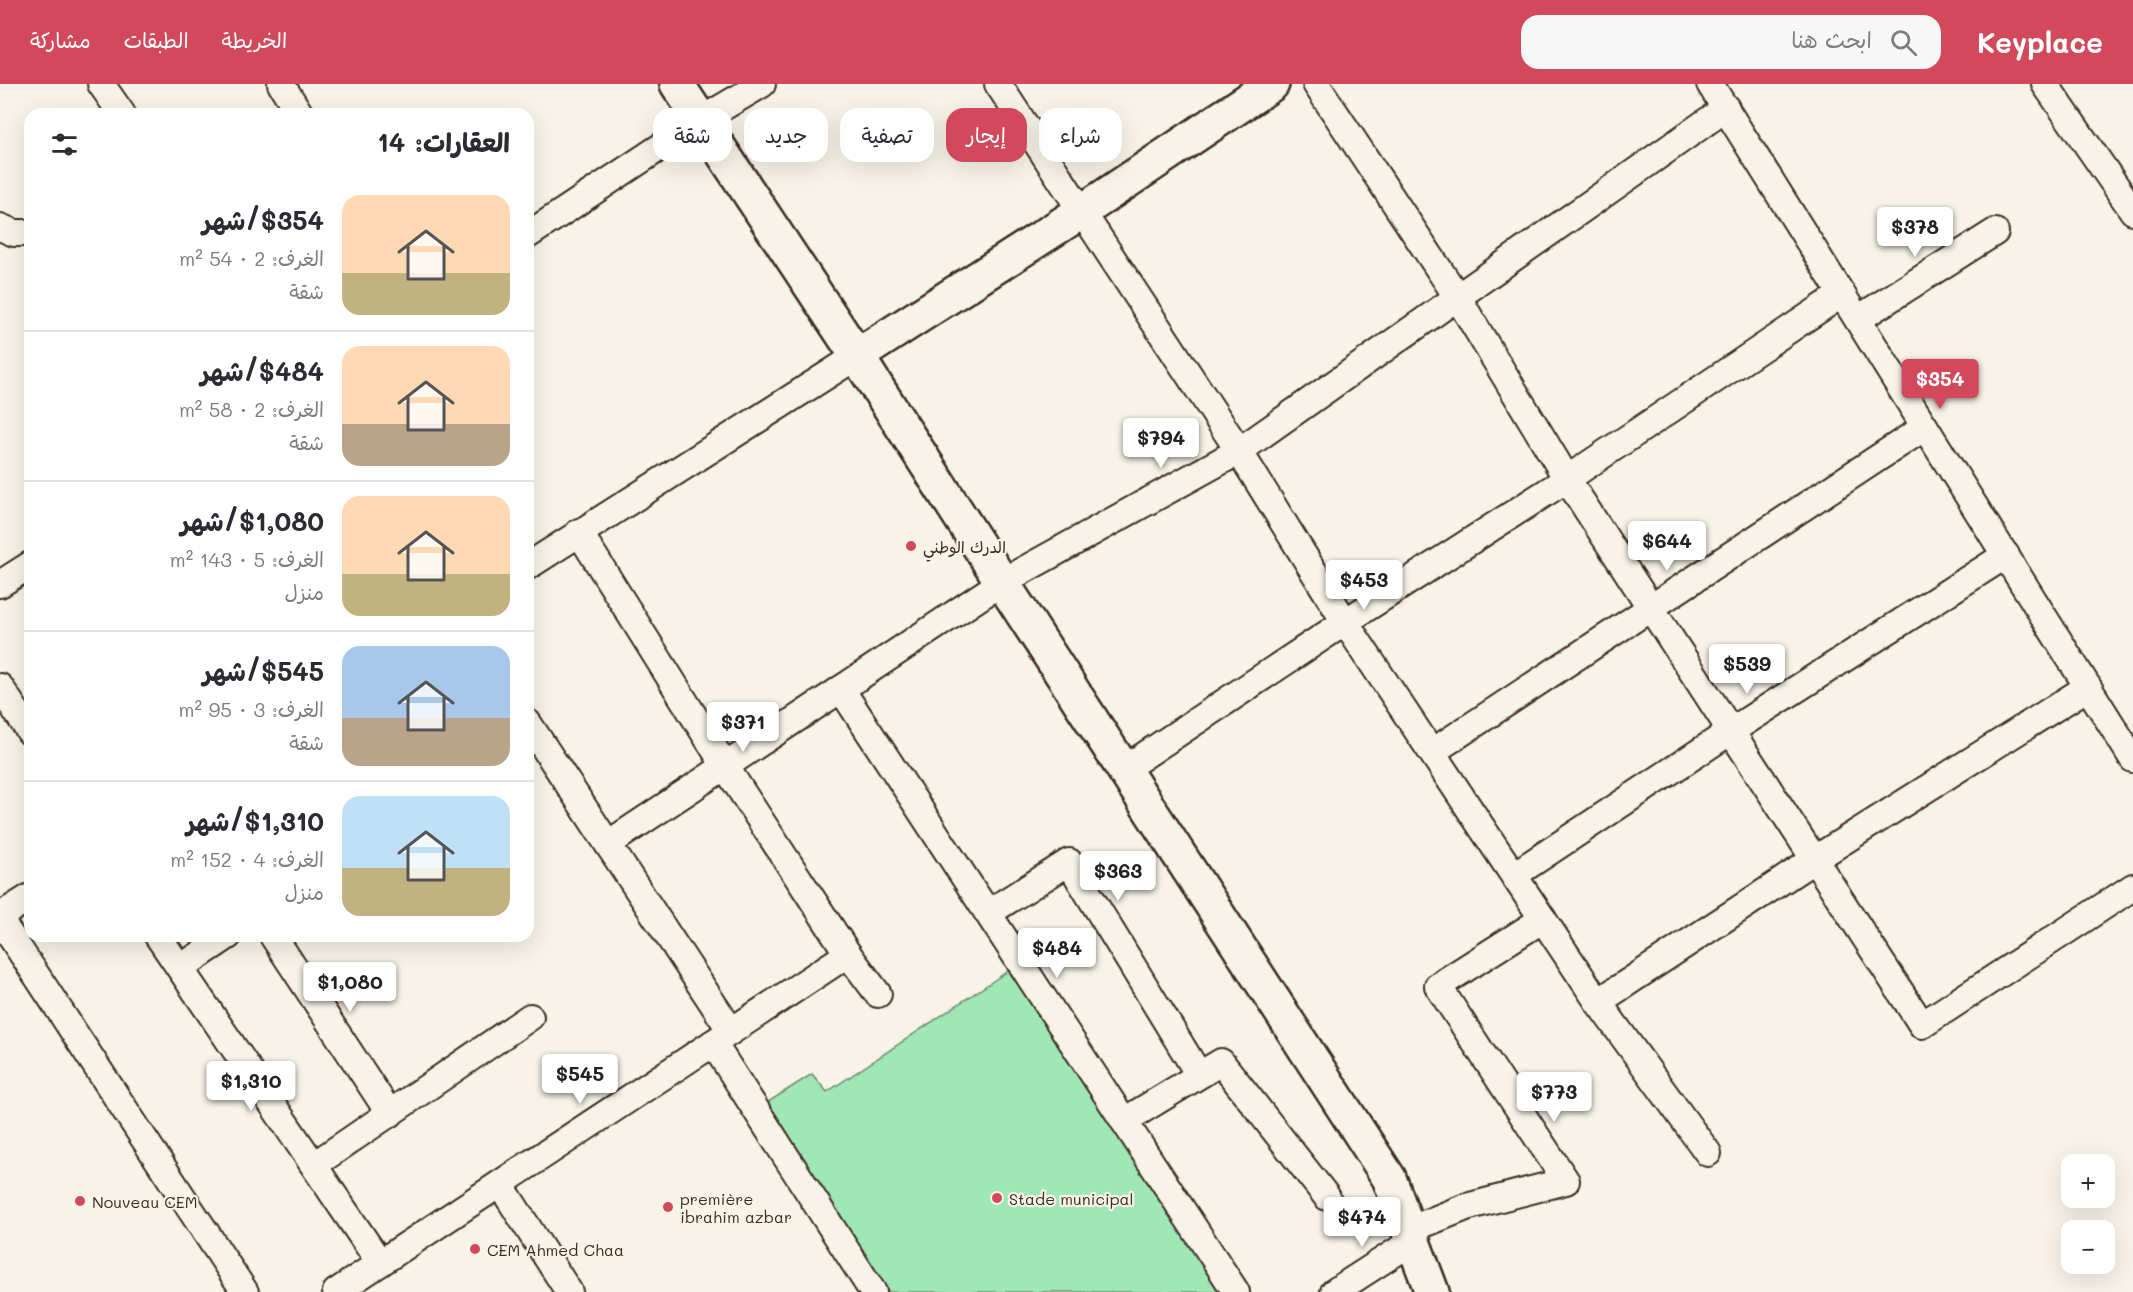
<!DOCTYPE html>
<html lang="ar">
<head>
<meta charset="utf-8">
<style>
  :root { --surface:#fff; --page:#f7f7f7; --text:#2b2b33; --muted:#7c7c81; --line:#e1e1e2; --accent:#d1495b }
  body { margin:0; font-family:Mali,"Playpen Sans Arabic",sans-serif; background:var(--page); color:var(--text); direction:rtl; height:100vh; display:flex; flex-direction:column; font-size:22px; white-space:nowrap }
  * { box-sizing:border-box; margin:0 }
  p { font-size:20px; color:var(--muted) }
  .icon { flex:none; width:33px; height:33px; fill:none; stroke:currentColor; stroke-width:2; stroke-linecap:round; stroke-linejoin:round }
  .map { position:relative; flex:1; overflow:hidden; direction:ltr }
  .side { position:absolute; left:24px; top:24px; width:510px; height:834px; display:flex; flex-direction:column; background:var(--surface); border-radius:18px; box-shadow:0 6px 24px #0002; direction:rtl }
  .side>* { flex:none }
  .top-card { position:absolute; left:552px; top:24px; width:570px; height:54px; direction:rtl; display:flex; gap:12px }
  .fabs { position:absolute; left:2061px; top:1070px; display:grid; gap:12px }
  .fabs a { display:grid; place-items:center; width:54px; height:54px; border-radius:12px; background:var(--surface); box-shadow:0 6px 24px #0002; font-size:30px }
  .price { position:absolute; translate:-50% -51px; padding:0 14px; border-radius:6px; background:#fff; color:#222; font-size:20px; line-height:39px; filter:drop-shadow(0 2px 3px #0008) }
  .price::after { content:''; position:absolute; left:50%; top:36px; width:18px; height:14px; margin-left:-9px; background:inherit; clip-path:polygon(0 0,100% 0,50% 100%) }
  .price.active { background:var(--accent); color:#fff }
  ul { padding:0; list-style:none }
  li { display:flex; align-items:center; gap:18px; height:150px; padding:0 24px }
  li+li { border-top:2px solid var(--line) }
  li span { display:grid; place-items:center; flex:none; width:168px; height:120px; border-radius:18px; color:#555 }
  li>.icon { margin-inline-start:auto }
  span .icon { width:72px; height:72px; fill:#fffc; stroke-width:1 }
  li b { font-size:26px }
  h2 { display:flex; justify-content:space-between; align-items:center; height:72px; padding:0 24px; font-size:26px }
  .tag { padding:0 21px; border-radius:18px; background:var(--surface); box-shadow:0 6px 24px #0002; font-size:21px; line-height:54px }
  .tag.active { background:var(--accent); color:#fff }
  header { display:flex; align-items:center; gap:36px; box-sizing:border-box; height:84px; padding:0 30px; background:var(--accent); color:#fff }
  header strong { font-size:28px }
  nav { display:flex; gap:33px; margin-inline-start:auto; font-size:21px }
  .search { width:420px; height:54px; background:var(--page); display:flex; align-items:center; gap:15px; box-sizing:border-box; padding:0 21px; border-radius:18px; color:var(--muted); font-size:22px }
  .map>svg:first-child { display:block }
</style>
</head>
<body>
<header>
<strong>Keyplace</strong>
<div class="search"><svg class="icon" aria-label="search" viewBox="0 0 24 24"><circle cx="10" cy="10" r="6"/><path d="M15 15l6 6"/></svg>ابحث هنا</div>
<nav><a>الخريطة</a><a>الطبقات</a><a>مشاركة</a></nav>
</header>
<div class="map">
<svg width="2133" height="1208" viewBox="0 0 2133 1208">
  <rect width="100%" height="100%" fill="#f7f3e8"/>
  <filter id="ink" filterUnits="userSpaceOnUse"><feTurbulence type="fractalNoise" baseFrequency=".0167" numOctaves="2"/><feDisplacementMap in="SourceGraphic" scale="12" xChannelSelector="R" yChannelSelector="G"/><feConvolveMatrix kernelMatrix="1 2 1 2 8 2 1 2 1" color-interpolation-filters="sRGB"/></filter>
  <g filter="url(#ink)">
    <polygon fill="#9fe8b6" stroke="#6d896a" stroke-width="1.5" points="1014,883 1228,1208 889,1208 765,1020 812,990 827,1008"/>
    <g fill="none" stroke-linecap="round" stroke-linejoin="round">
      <g stroke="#3b2a1e" stroke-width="30">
        <g id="minor">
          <polyline points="101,0 122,30"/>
          <polyline points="281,0 300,30"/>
          <polyline points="998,0 1239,367 1345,538 1598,918 1708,1069"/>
          <polyline points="1316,0 1458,214 1567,395 1922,941 2133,803"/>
          <polyline points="1710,0 2133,675"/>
          <polyline points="2045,0 2133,127"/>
          <polyline points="0,143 14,149 30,149"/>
          <polyline points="528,151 701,36 762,0"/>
          <polyline points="1858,235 1995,148"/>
          <polyline points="579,448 725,682 848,870 878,910"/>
          <polyline points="528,482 857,272"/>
          <polyline points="0,500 30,481"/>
          <polyline points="0,603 30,648"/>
          <polyline points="841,605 1236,1208"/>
          <polyline points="528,639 731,947"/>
          <polyline points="1432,668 1925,343"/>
          <polyline points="1124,685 1345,538 1567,395 1842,210"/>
          <polyline points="608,760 1002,498 1239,367 1726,24"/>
          <polyline points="1514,791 1731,647 2006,471"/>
          <polyline points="988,829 1069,778 1199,991"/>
          <polyline points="0,832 30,813"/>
          <polyline points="0,836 245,1208"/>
          <polyline points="158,852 380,1179"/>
          <polyline points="273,852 390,1030"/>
          <polyline points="180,884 228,852"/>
          <polyline points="1598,918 1815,775 2088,603"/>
          <polyline points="713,959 873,1208"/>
          <polyline points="1124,1037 1221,978 1327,1113"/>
          <polyline points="314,1081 530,933"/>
          <polyline points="500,1100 569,1208"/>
          <polyline points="1409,1146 1466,1123 1566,1097 1438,902 1543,835"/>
          <polyline points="336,1208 848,870"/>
          <polyline points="1334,1208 1413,1157"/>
        </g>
      </g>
      <g stroke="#3b2a1e" stroke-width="38">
        <g id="major">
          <polyline points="677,0 857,272 1002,498 1389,1094 1432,1208"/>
          <polyline points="857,272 1081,128 1272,0"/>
        </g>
      </g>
      <use href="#minor" stroke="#f7f3e8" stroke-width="26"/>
      <use href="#major" stroke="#f7f3e8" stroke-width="33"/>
    </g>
  </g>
  <g fill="#d1495b" stroke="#f7f3e8" stroke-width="2">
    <circle cx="911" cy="462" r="6"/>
    <circle cx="997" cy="1114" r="6"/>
    <circle cx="80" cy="1117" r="6"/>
    <circle cx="668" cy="1123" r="6"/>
    <circle cx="475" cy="1165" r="6"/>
  </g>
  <g text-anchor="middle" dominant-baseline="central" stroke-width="4.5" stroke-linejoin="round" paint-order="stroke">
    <g font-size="16" fill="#3b2a1e" stroke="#f7f3e8" text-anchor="start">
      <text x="923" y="462">الدرك الوطني</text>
      <text x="680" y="1114">première<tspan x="680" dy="18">ibrahim azbar</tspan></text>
      <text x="1009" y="1114">Stade municipal</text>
      <text x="92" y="1117">Nouveau CEM</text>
      <text x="487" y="1165">CEM Ahmed Chaa</text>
    </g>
  </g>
</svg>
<div class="fabs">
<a>+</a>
<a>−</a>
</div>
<b class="price" style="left:1915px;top:174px">$378</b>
<b class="price active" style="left:1940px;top:326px">$354</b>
<b class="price" style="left:1161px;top:385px">$794</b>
<b class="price" style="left:1667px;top:488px">$644</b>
<b class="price" style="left:1364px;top:527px">$453</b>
<b class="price" style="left:1747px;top:611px">$539</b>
<b class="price" style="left:743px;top:669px">$371</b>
<b class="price" style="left:1118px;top:818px">$363</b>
<b class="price" style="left:1057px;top:895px">$484</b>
<b class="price" style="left:350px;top:929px">$1,080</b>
<b class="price" style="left:580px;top:1021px">$545</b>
<b class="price" style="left:251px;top:1028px">$1,310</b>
<b class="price" style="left:1554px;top:1039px">$773</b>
<b class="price" style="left:1362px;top:1164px">$474</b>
<div class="top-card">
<a class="tag">شراء</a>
<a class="tag active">إيجار</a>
<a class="tag">تصفية</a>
<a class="tag">جديد</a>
<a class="tag">شقة</a>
</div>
<section class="side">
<h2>العقارات: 14<svg class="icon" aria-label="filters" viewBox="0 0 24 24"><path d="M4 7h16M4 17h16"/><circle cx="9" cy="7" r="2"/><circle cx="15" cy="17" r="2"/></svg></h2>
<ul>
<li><span style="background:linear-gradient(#ffd9b3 65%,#c2b280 0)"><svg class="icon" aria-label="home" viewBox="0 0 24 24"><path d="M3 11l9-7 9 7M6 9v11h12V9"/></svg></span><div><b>$354/شهر</b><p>الغرف: 2 · 54 m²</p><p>شقة</p></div></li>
<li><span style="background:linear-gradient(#ffd9b3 65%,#b9a48a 0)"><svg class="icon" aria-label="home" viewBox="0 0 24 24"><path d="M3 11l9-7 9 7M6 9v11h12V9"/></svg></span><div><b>$484/شهر</b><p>الغرف: 2 · 58 m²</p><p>شقة</p></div></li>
<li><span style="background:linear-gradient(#ffd9b3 65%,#c2b280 0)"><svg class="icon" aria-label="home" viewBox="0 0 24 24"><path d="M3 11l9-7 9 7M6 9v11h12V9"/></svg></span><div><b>$1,080/شهر</b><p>الغرف: 5 · 143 m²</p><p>منزل</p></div></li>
<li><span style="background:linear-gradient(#a9c7e8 60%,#b9a48a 0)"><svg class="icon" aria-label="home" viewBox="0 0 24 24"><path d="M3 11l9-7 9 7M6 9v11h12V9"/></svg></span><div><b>$545/شهر</b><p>الغرف: 3 · 95 m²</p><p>شقة</p></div></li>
<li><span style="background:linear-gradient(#bfe0f5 60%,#c2b280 0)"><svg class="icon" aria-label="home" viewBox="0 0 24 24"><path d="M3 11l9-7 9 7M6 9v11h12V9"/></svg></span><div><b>$1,310/شهر</b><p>الغرف: 4 · 152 m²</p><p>منزل</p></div></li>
</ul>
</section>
</div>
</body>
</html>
